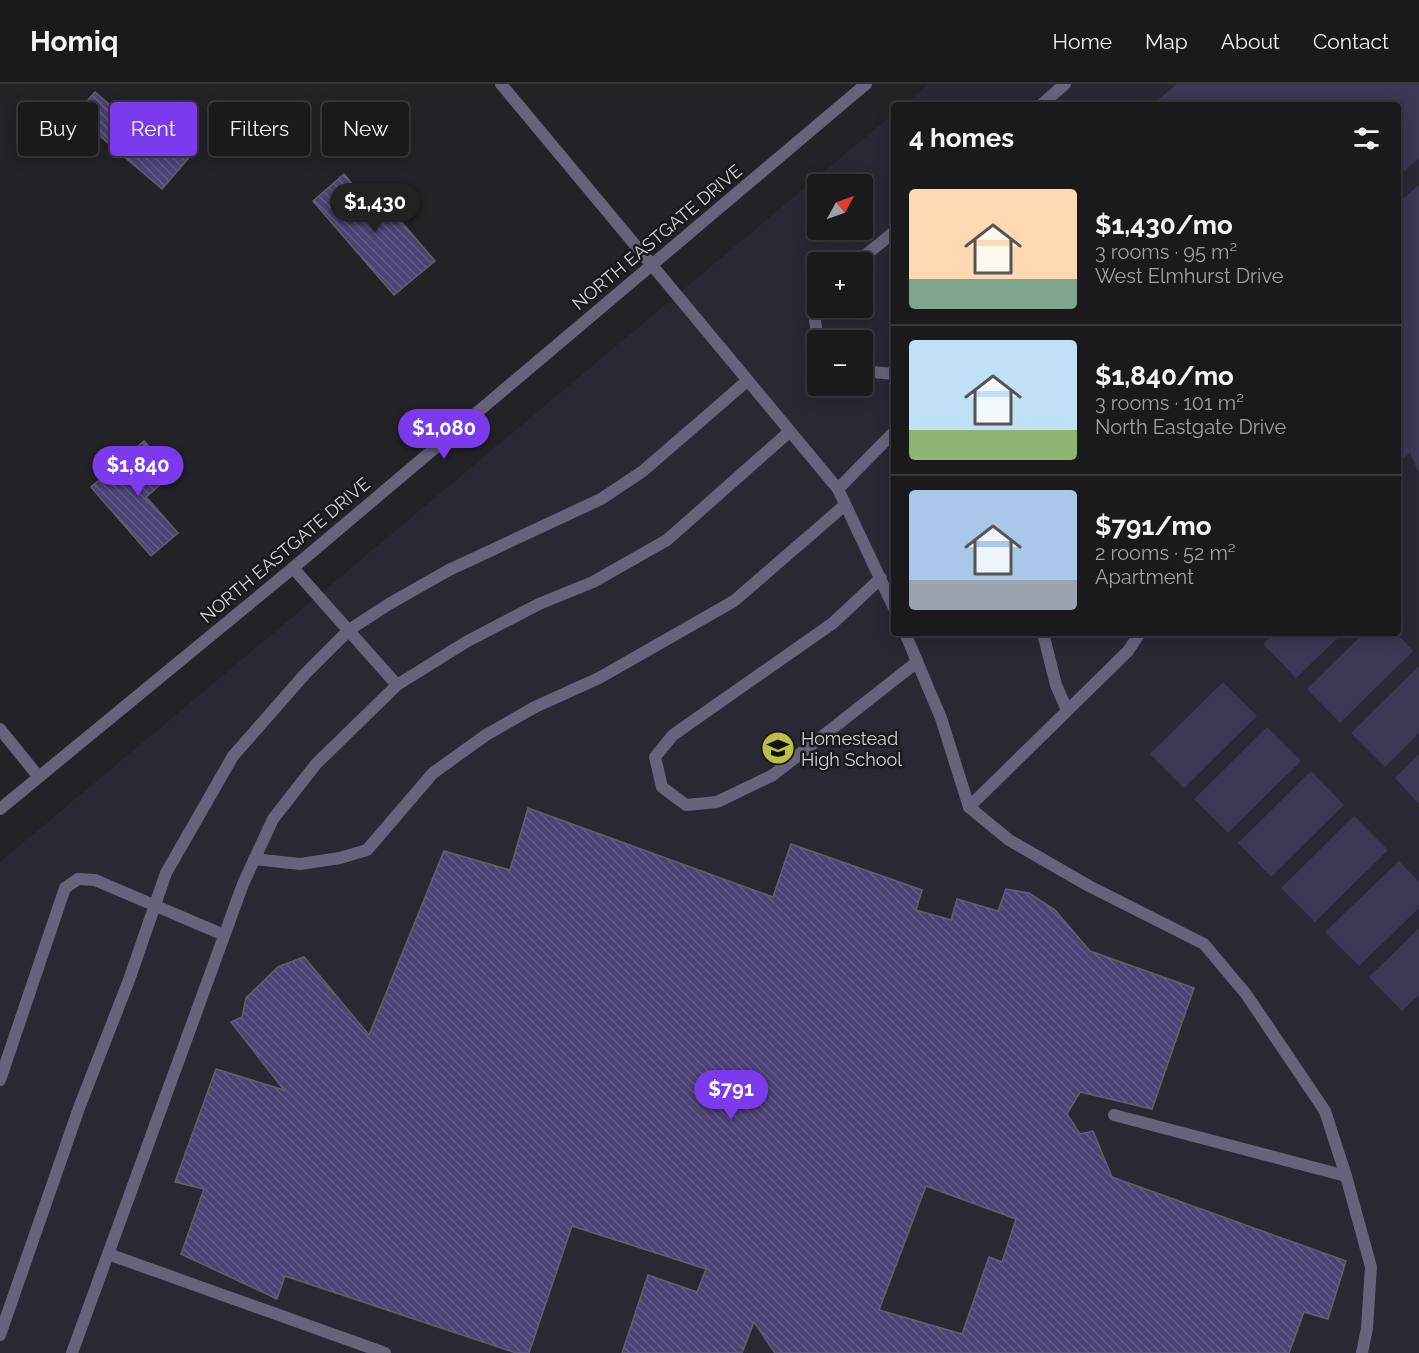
<!DOCTYPE html>
<html lang="en">
<head>
<meta charset="utf-8">
<style>
  :root { --surface:#1a1a1d; --page:#232326; --text:#f1f3f6; --muted:#9fa1a4; --line:#38383b; --accent:#7c3aed }
  body { margin:0; font-family:Raleway,sans-serif; background:var(--page); color:var(--text); height:100vh; display:flex; flex-direction:column; font-size:22px; white-space:nowrap }
  * { box-sizing:border-box; margin:0 }
  p { font-size:20px; color:var(--muted) }
  .icon { flex:none; width:33px; height:33px; fill:none; stroke:currentColor; stroke-width:2; stroke-linecap:round; stroke-linejoin:round }
  .map { position:relative; flex:1; overflow:hidden }
  .details { position:absolute; left:891px; top:18px; width:510px; height:534px; display:flex; flex-direction:column; background:var(--surface); border-radius:6px; box-shadow:0 3px 15px #0003,0 0 0 2px var(--line) }
  .details>* { flex:none }
  .hud { position:absolute; left:18px; top:18px; width:570px; height:54px; display:flex; gap:12px }
  .needle { width:39px; rotate:50deg }
  .tools { position:absolute; left:807px; top:90px; display:grid; gap:12px }
  .tools a { display:grid; place-items:center; width:66px; height:66px; border-radius:6px; background:var(--surface); box-shadow:0 3px 15px #0003,0 0 0 2px var(--line); font-size:30px }
  .price { position:absolute; translate:-50% -51px; padding:0 14px; border-radius:21px; background:var(--accent); color:#fff; font-size:20px; line-height:39px; filter:drop-shadow(0 2px 3px #0008) }
  .price::after { content:''; position:absolute; left:50%; top:36px; width:18px; height:14px; margin-left:-9px; background:inherit; clip-path:polygon(0 0,100% 0,50% 100%) }
  .price.active { background:#222; color:#fff }
  ul { padding:0; list-style:none }
  li { display:flex; align-items:center; gap:18px; height:150px; padding:0 18px }
  li+li { border-top:2px solid var(--line) }
  li span { display:grid; place-items:center; flex:none; width:168px; height:120px; border-radius:6px; color:#555 }
  li>.icon { margin-inline-start:auto }
  span .icon { width:72px; height:72px; fill:#fffc; stroke-width:1 }
  li b { font-size:26px }
  h2 { display:flex; justify-content:space-between; align-items:center; height:72px; padding:0 18px; font-size:26px }
  .pill { padding:0 21px; border-radius:6px; background:var(--surface); box-shadow:0 3px 15px #0003,0 0 0 2px var(--line); font-size:21px; line-height:54px }
  .pill.active { background:var(--accent); color:#fff }
  header { display:flex; align-items:center; gap:36px; box-sizing:border-box; height:84px; padding:0 30px; background:var(--surface); border-bottom:2px solid var(--line) }
  header strong { font-size:28px }
  nav { display:flex; gap:33px; margin-inline-start:auto; font-size:21px }
  .map>svg:first-child { display:block }
</style>
</head>
<body>
<header>
<strong>Homiq</strong>
<nav><a>Home</a><a>Map</a><a>About</a><a>Contact</a></nav>
</header>
<div class="map">
<svg width="1419" height="1269" viewBox="0 0 1419 1269">
  <defs>
    <pattern id="building-back-hatch" width="6" height="6" patternUnits="userSpaceOnUse" patternTransform="scale(1.5)"><rect width="6" height="6" fill="#4d4275"/><path d="M-1 5l2 2M0 0l6 6M5-1l2 2" fill="none" stroke="#665c88"/></pattern>
  </defs>
  <rect width="100%" height="100%" fill="#222227"/>
  <path fill="#2a2833" fill-rule="evenodd" d="M 929,0 L 1419,0 L 1419,1269 L 0,1269 L 0,778 L 894,29 L 894,549 L 1398,549 L 1398,21 L 904,21 ZM 818,100 L 862,100 L 862,146 L 818,146 ZM 818,178 L 862,178 L 862,224 L 818,224 ZM 818,256 L 862,256 L 862,302 L 818,302 Z"/>
  <g fill="#3d3755">
    <polygon points="1177,0 1419,0 1419,74 1398,92 1398,21 1152,21"/>
    <polygon points="1419,101 1419,389 1410,369 1398,379 1398,119"/>
    <polygon points="1275,549 1343,549 1296,594 1263,560"/>
    <polygon points="1364,549 1396,549 1413,567 1340,639 1307,605"/>
    <polygon points="1419,582 1419,649 1385,683 1351,649"/>
    <polygon points="1223,598 1257,632 1184,704 1150,670"/>
    <polygon points="1267,643 1301,677 1228,749 1194,715"/>
    <polygon points="1419,670 1419,720 1395,694"/>
    <polygon points="1311,687 1344,721 1271,793 1238,759"/>
    <polygon points="1354,732 1388,766 1315,838 1281,804"/>
    <polygon points="1399,777 1419,798 1419,824 1359,882 1325,848"/>
    <polygon points="1419,844 1419,911 1402,927 1369,893"/>
  </g>
  <g fill="url(#building-back-hatch)" stroke="#626167" stroke-width="1.5" fill-rule="evenodd">
    <polygon points="95,8 137,44 154,25 198,63 162,105 75,31"/>
    <polygon points="344,90 366,117 376,108 435,177 394,211 313,117"/>
    <polygon points="144,357 173,390 146,413 178,449 151,472 91,403"/>
    <path d="M 528,724 L 773,813 L 791,760 L 922,806 L 916,826 L 951,836 L 957,815 L 998,827 L 1006,805 L 1029,809 L 1055,826 L 1090,867 L 1194,904 L 1152,1025 L 1080,1008 L 1067,1030 L 1080,1050 L 1093,1047 L 1112,1093 L 1346,1177 L 1328,1235 L 1304,1228 L 1289,1269 L 775,1269 L 754,1238 L 742,1269 L 622,1269 L 648,1191 L 697,1208 L 706,1185 L 572,1142 L 529,1269 L 516,1269 L 285,1192 L 277,1215 L 181,1170 L 204,1105 L 175,1098 L 216,985 L 284,1006 L 231,938 L 242,933 L 246,914 L 278,883 L 304,873 L 369,951 L 444,767 L 510,786 ZM 926,1102 L 1016,1135 L 1002,1178 L 989,1173 L 962,1250 L 879,1226 Z"/>
  </g>
  <g fill="none" stroke-linecap="round" stroke-linejoin="round">
    <g stroke="#67637b" stroke-width="12">
      <polyline points="1041,21 1065,0"/>
      <polyline points="857,178 894,148"/>
      <polyline points="651,180 838,405 894,524"/>
      <polyline points="818,262 815,235 820,224"/>
      <polyline points="862,287 894,290"/>
      <polyline points="838,405 894,348"/>
      <polyline points="293,484 397,601"/>
      <polyline points="881,494 833,539 673,651 655,673 662,703 686,721 717,718 773,691 917,578"/>
      <polyline points="905,549 941,634 969,723 1128,567 1140,549"/>
      <polyline points="1043,549 1056,601 1067,626"/>
      <polyline points="969,723 1009,756 1089,802 1204,860 1246,910 1325,1027 1346,1092 1371,1183 1367,1244 1362,1269"/>
      <polyline points="254,775 300,780 340,774 367,766 433,689 486,651 535,623 599,594 734,517 845,421"/>
      <polyline points="0,996 65,804 78,795 95,796 224,851"/>
      <polyline points="1114,1031 1346,1092"/>
      <polyline points="108,1170 385,1269"/>
      <polyline points="0,1251 79,1024 129,896 166,789 233,672 305,590 349,546 389,520 449,486 601,415 643,387 747,297"/>
      <polyline points="72,1269 243,800 273,735 316,680 397,601 466,558 539,520 593,498 667,456 789,348"/>
    </g>
    <g stroke="#67637b" stroke-width="12">
      <polyline points="501,0 651,180"/>
      <polyline points="0,645 38,692"/>
      <polyline points="0,725 293,484 866,0"/>
    </g>
  </g>
  <defs>
    <g id="school-disc" transform="scale(1.725)"><circle r="9.5" fill="#b9c046" stroke="#19181d"/><path d="M0-5L7-2L0 1L-7-2ZM-4 1L0 2.5L4 1V4Q0 6-4 4Z" fill="#111"/></g>
  </defs>
  <g fill-rule="evenodd">
    <use href="#school-disc" x="778" y="664"/>
  </g>
  <g text-anchor="middle" dominant-baseline="central" stroke-width="5" stroke-linejoin="round" paint-order="stroke">
    <g font-size="18" fill="#d4d4d7" stroke="#19181d">
      <text transform="translate(657 153) rotate(-40)">NORTH EASTGATE DRIVE</text>
      <text transform="translate(285 466) rotate(-40)">NORTH EASTGATE DRIVE</text>
    </g>
    <g font-size="18" fill="#d4d4d7" stroke="#19181d" text-anchor="start">
      <text x="801" y="654">Homestead<tspan x="801" dy="21">High School</tspan></text>
    </g>
  </g>
</svg>
<div class="tools">
<a><svg class="needle" viewBox="-14 -14 28 28"><path d="M0-13l5 13h-10z" fill="#e53935"/><path d="M0 13l5-13h-10z" fill="#9fa1a4"/></svg></a>
<a>+</a>
<a>−</a>
</div>
<b class="price active" style="left:375px;top:150px">$1,430</b>
<b class="price" style="left:444px;top:376px">$1,080</b>
<b class="price" style="left:138px;top:413px">$1,840</b>
<b class="price" style="left:731px;top:1037px">$791</b>
<div class="hud">
<a class="pill">Buy</a>
<a class="pill active">Rent</a>
<a class="pill">Filters</a>
<a class="pill">New</a>
</div>
<section class="details">
<h2>4 homes<svg class="icon" aria-label="filters" viewBox="0 0 24 24"><path d="M4 7h16M4 17h16"/><circle cx="9" cy="7" r="2"/><circle cx="15" cy="17" r="2"/></svg></h2>
<ul>
<li><span style="background:linear-gradient(#ffd9b3 75%,#7fa58c 0)"><svg class="icon" aria-label="home" viewBox="0 0 24 24"><path d="M3 11l9-7 9 7M6 9v11h12V9"/></svg></span><div><b>$1,430/mo</b><p>3 rooms · 95 m²</p><p>West Elmhurst Drive</p></div></li>
<li><span style="background:linear-gradient(#bfe0f5 75%,#8fb573 0)"><svg class="icon" aria-label="home" viewBox="0 0 24 24"><path d="M3 11l9-7 9 7M6 9v11h12V9"/></svg></span><div><b>$1,840/mo</b><p>3 rooms · 101 m²</p><p>North Eastgate Drive</p></div></li>
<li><span style="background:linear-gradient(#a9c7e8 75%,#9aa5b1 0)"><svg class="icon" aria-label="home" viewBox="0 0 24 24"><path d="M3 11l9-7 9 7M6 9v11h12V9"/></svg></span><div><b>$791/mo</b><p>2 rooms · 52 m²</p><p>Apartment</p></div></li>
</ul>
</section>
</div>
</body>
</html>
